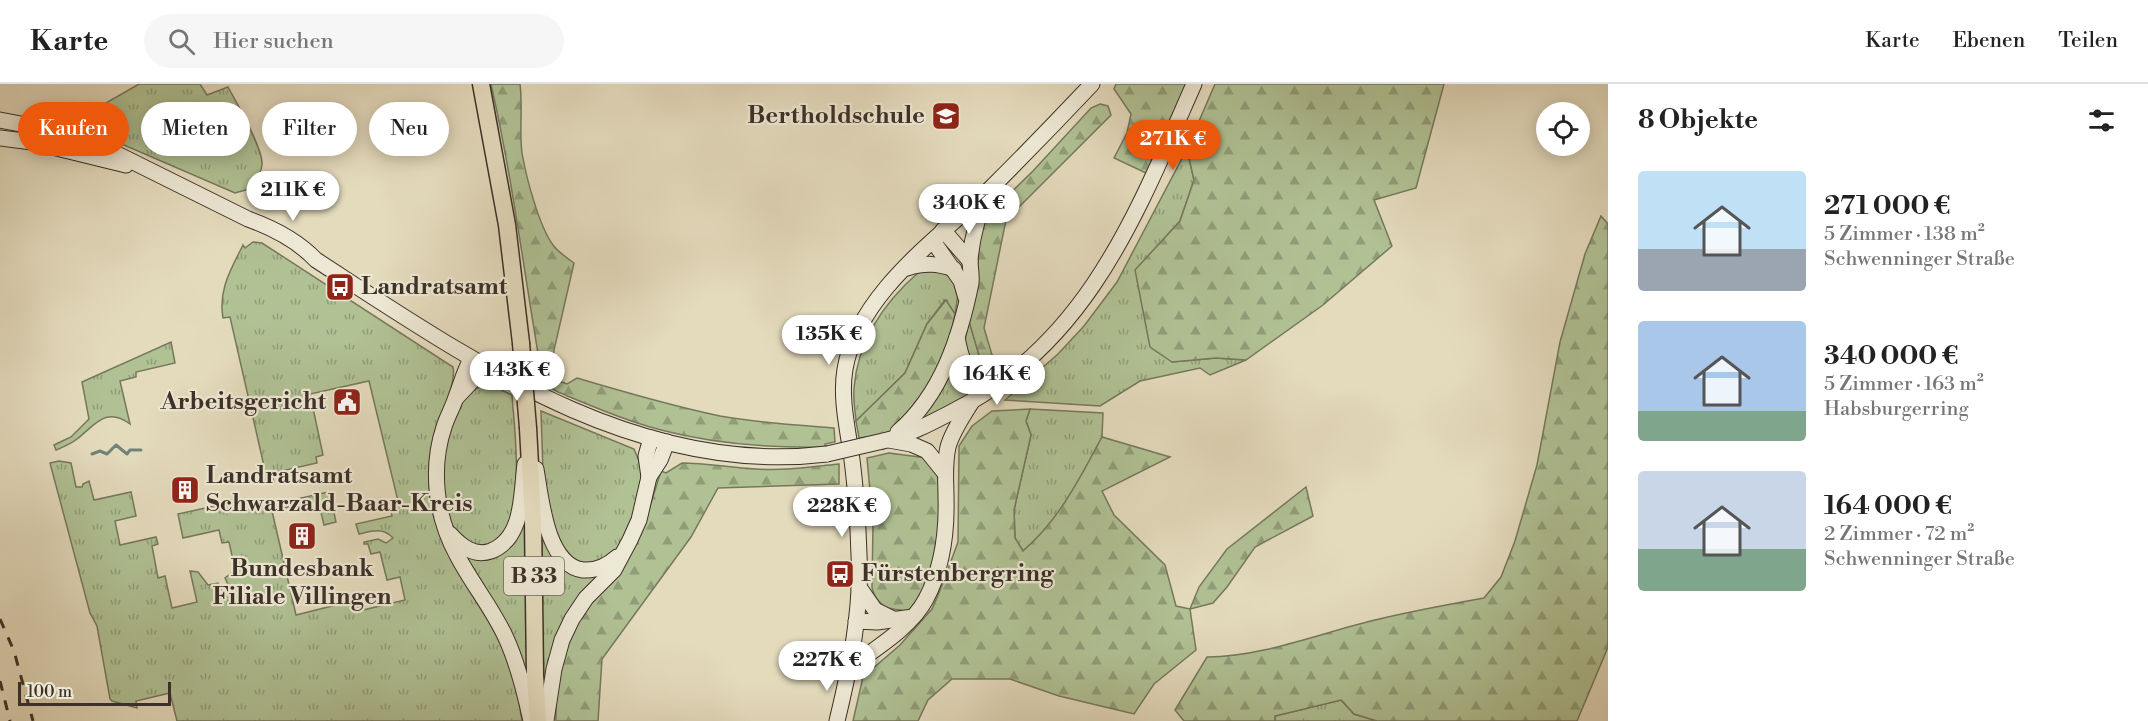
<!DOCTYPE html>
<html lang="de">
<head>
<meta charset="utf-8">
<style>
  :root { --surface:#fff; --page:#f6f6f6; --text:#222; --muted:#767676; --line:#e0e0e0; --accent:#ea580c }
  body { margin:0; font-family:"Libre Bodoni",serif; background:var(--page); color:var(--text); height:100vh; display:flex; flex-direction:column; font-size:22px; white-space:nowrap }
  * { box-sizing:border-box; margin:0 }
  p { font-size:20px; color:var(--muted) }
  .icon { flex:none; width:33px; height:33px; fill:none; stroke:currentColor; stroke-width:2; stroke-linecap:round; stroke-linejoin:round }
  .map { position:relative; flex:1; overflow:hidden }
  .drawer { display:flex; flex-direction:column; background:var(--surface); width:540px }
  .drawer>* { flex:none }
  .top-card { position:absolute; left:18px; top:18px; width:570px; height:54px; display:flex; gap:12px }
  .controls { position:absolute; left:1536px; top:18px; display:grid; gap:12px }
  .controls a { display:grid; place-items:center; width:54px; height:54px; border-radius:50%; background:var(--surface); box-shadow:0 3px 15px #0003; font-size:30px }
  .scale { position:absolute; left:18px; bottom:15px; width:153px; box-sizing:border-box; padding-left:6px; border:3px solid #3c3028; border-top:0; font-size:16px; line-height:21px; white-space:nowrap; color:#3c3028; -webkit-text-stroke:4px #ede8d4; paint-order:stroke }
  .price { position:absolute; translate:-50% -51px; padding:0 14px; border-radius:21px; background:#fff; color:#222; font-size:20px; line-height:39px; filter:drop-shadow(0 2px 3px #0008) }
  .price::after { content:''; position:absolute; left:50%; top:36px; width:18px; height:14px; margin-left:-9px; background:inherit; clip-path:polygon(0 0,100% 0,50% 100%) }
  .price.selected { background:var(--accent); color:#fff }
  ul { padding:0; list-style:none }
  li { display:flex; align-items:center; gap:18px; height:150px; padding:0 30px }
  li span { display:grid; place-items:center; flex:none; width:168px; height:120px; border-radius:6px; color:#555 }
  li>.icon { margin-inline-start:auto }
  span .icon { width:72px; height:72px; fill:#fffc; stroke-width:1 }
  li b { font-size:26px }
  h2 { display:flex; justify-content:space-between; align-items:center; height:72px; padding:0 30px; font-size:26px }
  .pill { padding:0 21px; border-radius:27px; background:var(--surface); box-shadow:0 3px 15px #0003; font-size:21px; line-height:54px }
  .pill.selected { background:var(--accent); color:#fff }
  header { display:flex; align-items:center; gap:36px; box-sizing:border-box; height:84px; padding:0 30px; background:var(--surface); border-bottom:2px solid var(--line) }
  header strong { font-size:28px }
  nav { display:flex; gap:33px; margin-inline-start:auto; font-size:21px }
  .search { width:420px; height:54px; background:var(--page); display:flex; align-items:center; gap:15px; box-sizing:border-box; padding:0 21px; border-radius:33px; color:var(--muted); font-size:22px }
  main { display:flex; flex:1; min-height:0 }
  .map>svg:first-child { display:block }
</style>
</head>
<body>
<header>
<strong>Karte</strong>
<div class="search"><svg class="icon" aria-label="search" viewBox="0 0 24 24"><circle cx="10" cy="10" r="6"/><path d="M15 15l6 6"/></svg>Hier suchen</div>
<nav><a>Karte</a><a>Ebenen</a><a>Teilen</a></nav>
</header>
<main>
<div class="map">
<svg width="1608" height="637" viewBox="0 0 1608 637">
  <defs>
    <pattern id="grass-tufts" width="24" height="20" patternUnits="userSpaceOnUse" patternTransform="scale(1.5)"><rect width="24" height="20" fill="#b0c194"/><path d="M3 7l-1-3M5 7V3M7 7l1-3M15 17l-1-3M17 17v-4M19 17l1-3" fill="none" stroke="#909d79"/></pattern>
    <pattern id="forest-firs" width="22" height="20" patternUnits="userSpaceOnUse" patternTransform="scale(1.5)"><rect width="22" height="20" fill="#b0c194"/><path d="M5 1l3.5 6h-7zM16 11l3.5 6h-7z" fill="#909d79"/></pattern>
  </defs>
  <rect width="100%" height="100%" fill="#e4dbbd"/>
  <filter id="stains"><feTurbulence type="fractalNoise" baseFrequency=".00333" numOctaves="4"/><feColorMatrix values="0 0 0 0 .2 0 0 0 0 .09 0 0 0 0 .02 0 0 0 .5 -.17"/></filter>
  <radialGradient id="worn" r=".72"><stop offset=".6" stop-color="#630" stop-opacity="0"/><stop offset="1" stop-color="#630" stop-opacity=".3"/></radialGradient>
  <g fill="url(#grass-tufts)" stroke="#76785e" stroke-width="1.5">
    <path d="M 139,0 L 200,0 L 207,11 L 228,3 C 236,18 264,66 262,81 C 261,90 254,99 249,105 L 235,109 L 96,49 L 85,31 Z"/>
    <polygon points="1187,65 1194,96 1180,137 1136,186 1172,278 1216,274 1246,276 1210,291 1200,284 1140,297 1100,322 1005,316 1058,270 1084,242 1117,198"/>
    <path d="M 253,158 L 262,159 L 453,283 C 457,301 436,344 431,366 C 428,384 428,406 432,425 C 438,459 471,497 487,529 C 497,548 508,571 514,592 C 518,606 519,622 522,637 L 177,637 L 170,609 L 136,617 L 137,624 L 112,617 L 110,615 L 97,542 L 90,529 L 50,379 L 59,377 L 71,379 L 76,403 L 82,403 L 83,400 L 89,397 L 94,416 L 131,408 L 136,432 L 115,437 L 120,461 L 156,453 L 158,460 L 152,462 L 158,494 L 165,492 L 172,524 L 197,518 L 190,487 L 198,488 L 208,501 L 218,499 L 222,507 L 230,505 L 225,494 L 238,484 L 233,476 L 229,458 L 222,459 L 219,446 L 183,454 L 178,430 L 228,419 L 228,417 L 235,415 L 238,428 L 328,408 L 330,410 L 336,438 L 324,441 L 318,416 L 272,427 L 296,531 L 360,515 L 363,526 L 405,516 L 400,493 L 387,496 L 380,468 L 371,470 L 368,460 L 364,460 L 364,458 L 378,455 L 386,459 L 393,454 C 383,443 372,447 359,450 L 356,440 L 392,432 L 389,419 L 398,417 L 369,297 L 310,310 L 323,371 L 316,373 L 317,379 L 272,389 L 274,398 L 263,396 L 258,384 L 264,382 L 230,233 L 223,234 C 218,206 231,185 243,161 L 245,164 Z"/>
    <path d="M 920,187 L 946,187 L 959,204 L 955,230 L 945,216 L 927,240 L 905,289 L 856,337 C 855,326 853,315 854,304 C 858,255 884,218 920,187 Z"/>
    <polygon points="969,237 984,288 974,283 964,261"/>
    <path d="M 171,258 L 175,279 L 136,288 L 136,293 L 120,297 L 130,340 C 106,322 95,341 77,355 C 71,360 63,363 56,366 L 54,361 L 71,353 L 89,335 L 82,298 Z"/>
    <polygon points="955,268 988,297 970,311 917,338"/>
    <path d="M 486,301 L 495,303 L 512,311 C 514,345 531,456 483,462 C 472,463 459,453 453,444 C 434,412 443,334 470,309 C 474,304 481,303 486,301 Z"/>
    <polygon points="1030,325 1103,329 1102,353 1074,406 1048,444 1023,467 1015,454 1014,426 1031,351 1026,337"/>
    <path d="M 541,327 L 634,365 C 637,373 642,381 642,391 C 641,414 625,472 599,480 C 593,482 583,480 576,480 L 555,452 L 543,388 Z"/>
    <polygon points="525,428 529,603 462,469 477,474"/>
    <polygon points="540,438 550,466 599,491 544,610"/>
    <polygon points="1341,616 1354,630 1377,637 1275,637 1275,632"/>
  </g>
  <g fill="url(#forest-firs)" stroke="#76785e" stroke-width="1.5">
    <path d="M 491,0 L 520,0 C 523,23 519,47 522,69 C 526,93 539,142 553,161 C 558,168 567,174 574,179 L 554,266 L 552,285 L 542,293 C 525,195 513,97 491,0 Z"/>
    <polygon points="1116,0 1190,0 1148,90 1114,74 1127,49 1131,30 1114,5"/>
    <polygon points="1215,0 1444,0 1416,104 1374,116 1392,162 1323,221 1246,276 1216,274 1172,278 1150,263 1135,186 1180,137 1194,96 1187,65"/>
    <polygon points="1100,20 1108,22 1111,31 1006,136 984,244 992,271 1011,278 999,287 984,288 969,237 977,187 980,148 991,128 1033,87 1091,24"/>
    <path d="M 1601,132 L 1608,140 L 1608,563 L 1577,637 L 1377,637 L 1354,630 L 1341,616 L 1275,632 L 1275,637 L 1184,637 L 1175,626 L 1207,573 C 1260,573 1316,551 1367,538 C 1406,528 1445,521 1484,514 L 1501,493 L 1515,457 L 1537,381 L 1560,258 L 1585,170 Z"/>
    <polygon points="946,216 955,230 947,267 934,300 897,344 883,351 859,354 856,337 905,289 927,240"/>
    <path d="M 553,292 L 559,297 L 567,300 L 577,294 C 624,308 672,322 720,332 C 758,339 796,341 834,344 L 835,358 L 825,360 L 825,363 C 771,364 714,360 661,346 C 626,337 592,322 558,308 L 549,303 L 547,299 Z"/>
    <path d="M 1030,325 L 1026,337 L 1031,351 L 1014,426 L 1015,454 L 1023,467 C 1059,436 1080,394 1102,353 L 1170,373 L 1102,407 L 1114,431 L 1165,481 L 1176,522 L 1190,525 L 1199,503 L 1227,465 L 1306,403 L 1313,432 L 1255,463 L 1227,503 L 1213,519 L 1190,525 L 1196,566 L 1154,600 L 1134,630 L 1059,612 L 1010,595 L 952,595 L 928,616 L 918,637 L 853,637 L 863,593 L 900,561 L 932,525 L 941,504 L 958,458 L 959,362 L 972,342 L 992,327 Z"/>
    <path d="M 889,369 L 927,374 C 934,382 939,392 940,403 C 943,429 933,509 911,525 C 909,527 905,527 903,529 L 901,526 C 886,526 876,519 872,504 L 873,440 L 867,374 Z"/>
    <path d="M 682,379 C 707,379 731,384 756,385 C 783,387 811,383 839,380 L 839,400 L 718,404 L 691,453 L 602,575 L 598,637 L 556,637 C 555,602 562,560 582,531 C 596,512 613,496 626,477 C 644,450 651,417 661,387 L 666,389 Z"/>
  </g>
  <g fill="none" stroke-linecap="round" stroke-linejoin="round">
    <polyline stroke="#71837b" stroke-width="3" points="92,370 100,367 107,370 116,361 127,370 130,366 141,366"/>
    <g stroke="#3c3028" stroke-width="17">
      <g id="secondary">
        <path d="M 0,36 L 47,45 L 93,58 L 248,135 C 273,144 298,157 316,176 C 469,275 635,393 827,370"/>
        <polyline points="0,54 32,58 126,81"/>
        <polyline points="943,146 970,177"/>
        <polyline points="933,157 961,197 966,214"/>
        <path d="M 907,184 C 924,179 937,179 954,185"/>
        <path d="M 957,253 C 960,271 966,298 991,294 C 997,293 1003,289 1009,286"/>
        <path d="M 471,275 C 464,288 461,300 456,313 C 453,323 447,333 444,343 C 430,385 436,433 457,471 C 472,500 493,525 506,554 C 518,580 525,609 531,637"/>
        <polyline points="457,313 473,296 484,282"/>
        <path d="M 898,348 C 941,311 960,254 971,199 C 972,192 970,184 970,176 C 972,153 978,131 987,110"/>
        <polyline points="889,356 911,360 927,367 944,388"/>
        <path d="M 883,357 C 906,352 929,340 950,329 C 1087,261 1136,131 1194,0"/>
        <path d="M 536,385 C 541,413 546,481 583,486 C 596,487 607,482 617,473"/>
        <polyline points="649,393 646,372 651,354"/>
        <path d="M 450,450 C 461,462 474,473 491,467 C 524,454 521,410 525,380"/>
        <polyline points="859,503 875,526 893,535"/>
        <polyline points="856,537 877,538 913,533"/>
        <path d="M 848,585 C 874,565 910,545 926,515 C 942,485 947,447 946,413 C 946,396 944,381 948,363 C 952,348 963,332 971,319"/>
        <polyline points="546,637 554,585 562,556 572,535 586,514 614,486 630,456 639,436 649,393 660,376 667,358"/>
        <path d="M 837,637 C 850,583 862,526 859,471 C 858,439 856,407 852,376 C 848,346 840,315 845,285 C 858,209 939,154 991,104 C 1025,70 1059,35 1092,0"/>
      </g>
    </g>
    <g stroke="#3c3028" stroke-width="19">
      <g id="primary">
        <polyline points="481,0 507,141 521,259"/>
        <polyline points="528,344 533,436 535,591 538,637"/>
      </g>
    </g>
    <use href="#secondary" stroke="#ede8d4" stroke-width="15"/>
    <use href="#primary" stroke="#e4dbbd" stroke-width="16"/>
    <g stroke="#3c3028" stroke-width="3" stroke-dasharray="10 10" stroke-linecap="butt">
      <polyline points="0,535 14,567 33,637"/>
      <polyline points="0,597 10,637"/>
    </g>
    <g stroke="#3c3028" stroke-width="17" stroke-linecap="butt">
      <polyline id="secondary-bridge" points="827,370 883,357"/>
    </g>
    <g stroke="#3c3028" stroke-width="19" stroke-linecap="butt">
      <polyline id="primary-bridge" points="521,259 528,344"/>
    </g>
    <use href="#secondary-bridge" stroke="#ede8d4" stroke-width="15"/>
    <use href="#primary-bridge" stroke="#e4dbbd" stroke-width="16"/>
  </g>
  <defs>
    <g id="school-square" transform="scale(1.5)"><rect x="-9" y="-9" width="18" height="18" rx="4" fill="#8f2418" stroke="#ede8d4"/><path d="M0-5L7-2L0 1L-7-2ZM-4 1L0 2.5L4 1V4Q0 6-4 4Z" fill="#fff"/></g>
    <g id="bus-square" transform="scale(1.5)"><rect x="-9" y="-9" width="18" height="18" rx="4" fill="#8f2418" stroke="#ede8d4"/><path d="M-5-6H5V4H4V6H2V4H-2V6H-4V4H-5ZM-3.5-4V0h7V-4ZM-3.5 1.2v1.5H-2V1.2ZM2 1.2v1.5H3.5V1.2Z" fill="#fff"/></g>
    <g id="civic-square" transform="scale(1.5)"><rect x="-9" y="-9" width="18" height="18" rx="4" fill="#8f2418" stroke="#ede8d4"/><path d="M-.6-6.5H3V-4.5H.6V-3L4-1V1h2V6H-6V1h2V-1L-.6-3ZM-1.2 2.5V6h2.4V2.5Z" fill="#fff"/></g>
    <g id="building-square" transform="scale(1.5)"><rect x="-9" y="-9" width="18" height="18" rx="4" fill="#8f2418" stroke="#ede8d4"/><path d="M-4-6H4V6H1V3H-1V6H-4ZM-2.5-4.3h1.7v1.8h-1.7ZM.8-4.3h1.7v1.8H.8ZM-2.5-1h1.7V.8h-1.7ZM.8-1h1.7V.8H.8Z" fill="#fff"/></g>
  </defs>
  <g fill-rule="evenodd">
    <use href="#school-square" x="946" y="32"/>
    <use href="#bus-square" x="340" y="203"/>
    <use href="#civic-square" x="347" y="318"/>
    <use href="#building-square" x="185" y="406"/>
    <use href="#building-square" x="302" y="452"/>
    <use href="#bus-square" x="840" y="490"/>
  </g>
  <g text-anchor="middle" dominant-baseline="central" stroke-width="4.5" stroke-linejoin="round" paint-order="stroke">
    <rect fill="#ede8d4" stroke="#71675c" stroke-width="1.5" x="504" y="473" width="60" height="38" rx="4.5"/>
    <g font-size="22" font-weight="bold" fill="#3c3028">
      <text x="534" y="492">B 33</text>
    </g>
    <g font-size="24" font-weight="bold" fill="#3c3028" stroke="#ede8d4" text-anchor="start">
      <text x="925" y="32" text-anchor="end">Bertholdschule</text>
      <text x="361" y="203">Landratsamt</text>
      <text x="326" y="318" text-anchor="end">Arbeitsgericht</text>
      <text x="206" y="392">Landratsamt<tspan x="206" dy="28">Schwarzald-Baar-Kreis</tspan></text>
      <text x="302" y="485" text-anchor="middle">Bundesbank<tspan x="302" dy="28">Filiale Villingen</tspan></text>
      <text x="861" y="490">Fürstenbergring</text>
    </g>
  </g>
  <rect width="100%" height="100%" filter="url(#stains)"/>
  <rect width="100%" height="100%" fill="url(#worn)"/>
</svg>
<div class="controls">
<a><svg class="icon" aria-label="locate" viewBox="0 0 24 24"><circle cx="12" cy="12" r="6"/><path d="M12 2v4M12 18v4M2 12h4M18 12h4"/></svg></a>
</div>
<div class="scale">100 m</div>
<b class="price selected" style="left:1173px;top:87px">271K €</b>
<b class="price" style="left:293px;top:138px">211K €</b>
<b class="price" style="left:969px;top:151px">340K €</b>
<b class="price" style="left:829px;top:282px">135K €</b>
<b class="price" style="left:517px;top:318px">143K €</b>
<b class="price" style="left:997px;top:322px">164K €</b>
<b class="price" style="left:842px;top:454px">228K €</b>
<b class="price" style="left:827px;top:608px">227K €</b>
<div class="top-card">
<a class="pill selected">Kaufen</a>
<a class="pill">Mieten</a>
<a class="pill">Filter</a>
<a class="pill">Neu</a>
</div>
</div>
<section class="drawer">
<h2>8 Objekte<svg class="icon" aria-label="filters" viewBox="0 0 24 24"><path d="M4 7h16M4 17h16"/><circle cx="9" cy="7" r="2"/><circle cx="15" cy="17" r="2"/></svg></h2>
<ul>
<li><span style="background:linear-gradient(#bfe0f5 65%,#9aa5b1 0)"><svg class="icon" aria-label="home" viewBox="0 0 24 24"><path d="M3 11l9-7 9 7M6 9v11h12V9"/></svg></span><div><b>271 000 €</b><p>5 Zimmer · 138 m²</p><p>Schwenninger Straße</p></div></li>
<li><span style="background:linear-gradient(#a9c7e8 75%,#7fa58c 0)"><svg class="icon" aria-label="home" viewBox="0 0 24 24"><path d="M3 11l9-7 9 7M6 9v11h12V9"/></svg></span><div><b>340 000 €</b><p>5 Zimmer · 163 m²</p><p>Habsburgerring</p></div></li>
<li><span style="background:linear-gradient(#c9d6e8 65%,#7fa58c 0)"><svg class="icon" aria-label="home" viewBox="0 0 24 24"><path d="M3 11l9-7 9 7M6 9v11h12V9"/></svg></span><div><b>164 000 €</b><p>2 Zimmer · 72 m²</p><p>Schwenninger Straße</p></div></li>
</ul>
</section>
</main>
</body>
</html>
